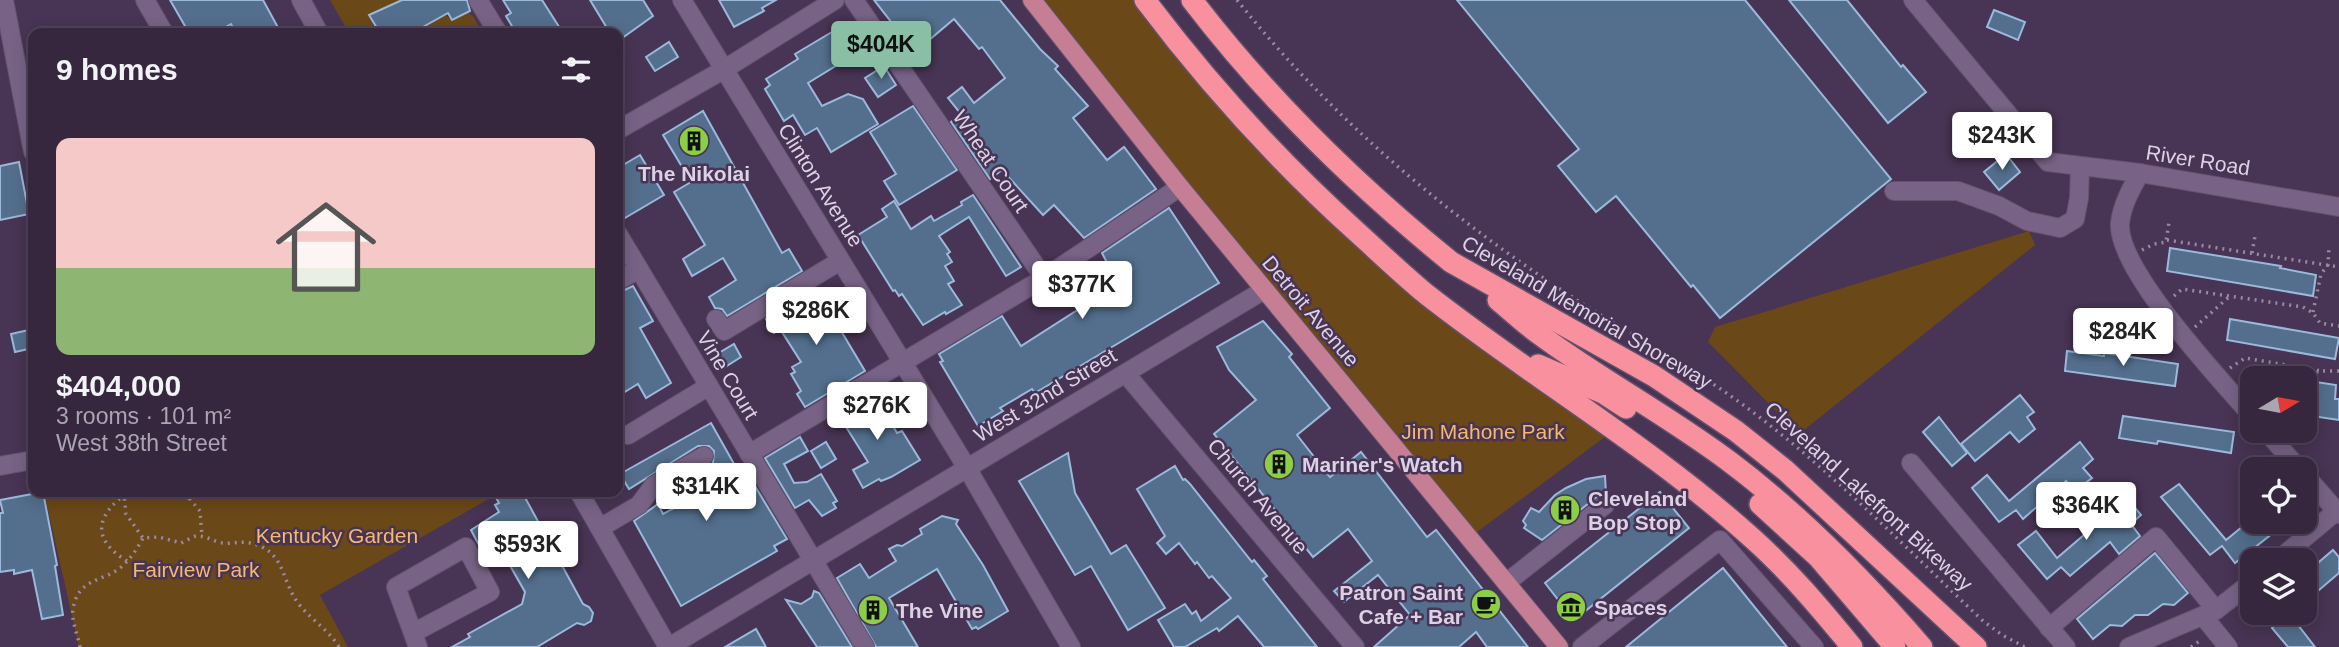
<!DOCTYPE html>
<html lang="en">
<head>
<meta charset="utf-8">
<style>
  :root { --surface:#36273f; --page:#41334a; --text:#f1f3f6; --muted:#aaa5b0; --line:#504459; --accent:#8abfa5 }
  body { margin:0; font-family:Arial,sans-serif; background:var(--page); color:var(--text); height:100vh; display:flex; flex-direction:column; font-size:26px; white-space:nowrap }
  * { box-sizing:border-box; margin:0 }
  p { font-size:23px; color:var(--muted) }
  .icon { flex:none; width:38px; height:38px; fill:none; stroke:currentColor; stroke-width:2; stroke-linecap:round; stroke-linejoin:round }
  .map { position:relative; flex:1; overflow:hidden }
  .details { position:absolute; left:28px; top:28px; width:595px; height:469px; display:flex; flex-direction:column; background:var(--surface); border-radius:14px; box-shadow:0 4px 18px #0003,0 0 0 2px var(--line) }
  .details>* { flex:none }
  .needle { width:46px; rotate:80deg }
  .fabs { position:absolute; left:2240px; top:366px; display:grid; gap:14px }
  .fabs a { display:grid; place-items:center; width:77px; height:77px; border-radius:14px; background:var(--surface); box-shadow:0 4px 18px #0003,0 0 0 2px var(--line); font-size:35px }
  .price { position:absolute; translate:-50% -60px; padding:0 16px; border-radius:7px; background:#fff; color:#222; font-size:23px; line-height:46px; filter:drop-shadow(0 2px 4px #0008) }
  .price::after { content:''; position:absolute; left:50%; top:42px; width:21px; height:16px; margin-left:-10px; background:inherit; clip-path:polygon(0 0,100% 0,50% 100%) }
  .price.current { background:var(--accent); color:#111 }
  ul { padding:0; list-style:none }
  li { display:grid; align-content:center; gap:14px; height:371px; padding:0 28px }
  li span { display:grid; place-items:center; height:217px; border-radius:14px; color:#555 }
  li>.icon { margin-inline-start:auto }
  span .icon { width:126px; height:126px; fill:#fffc; stroke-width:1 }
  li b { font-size:30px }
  h2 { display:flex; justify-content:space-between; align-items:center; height:84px; padding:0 28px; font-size:30px }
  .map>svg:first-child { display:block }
</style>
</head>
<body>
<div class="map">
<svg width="2339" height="647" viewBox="0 0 2339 647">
  <rect width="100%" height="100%" fill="#483454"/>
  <g fill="#6b4818">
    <polygon points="330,0 402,0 370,15 375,24 370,28 373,33 349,33"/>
    <polygon points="1033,0 1145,0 1304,183 1613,431 1469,538"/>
    <polygon points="467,12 473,16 483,33 412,33 445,15 452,20"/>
    <polygon points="2029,231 2035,245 1799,434 1708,342 1715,327"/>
    <polygon points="44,492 501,492 320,595 348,647 79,647"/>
  </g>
  <g fill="#536f8d" stroke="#9bb9db" stroke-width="2">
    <polygon points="170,0 263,0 281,33 236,33 231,24 215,33 189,33"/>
    <polygon points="402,0 467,0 470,11 452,20 448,13 412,33 380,33 369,15"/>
    <polygon points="503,0 542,0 563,33 516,33 506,16 511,13"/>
    <polygon points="590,0 643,0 653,16 618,41 618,33 610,33"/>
    <polygon points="719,0 776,0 762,8 764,11 734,27"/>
    <polygon points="874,0 1000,0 1040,49 1058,66 1055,69 1088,106 1073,118 1107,160 1124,147 1156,189 1084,238 1054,205 1043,215 1002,170 990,179 951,122 961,114 948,98 962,87 974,103 1005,78 982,47 979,49 954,19 908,58 899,46 906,41"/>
    <polygon points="1457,0 1745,0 1891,179 1720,318 1693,285 1691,287 1616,196 1596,212 1558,166 1579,149"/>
    <polygon points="1789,0 1847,0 1901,67 1903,65 1926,92 1888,123"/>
    <polygon points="1994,10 2025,22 2018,40 1987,27"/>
    <polygon points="847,23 850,28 857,24 869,42 858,49 860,51 808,83 822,106 848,94 863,99 878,124 831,152 817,128 805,135 793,115 784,121 765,89 770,85 766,79 798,59 795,54"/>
    <polygon points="669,42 678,57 655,71 646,57"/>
    <polygon points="884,66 896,85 878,97 865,78"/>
    <polygon points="913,106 957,170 899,205 884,181 896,174 870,132"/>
    <polygon points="703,111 782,253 789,249 802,271 727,316 722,309 715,308 709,297 736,280 723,258 692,276 683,259 705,245 674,192 691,182 663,135"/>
    <polygon points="2006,154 2020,172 1999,190 1984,172"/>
    <polygon points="640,155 664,195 618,222 618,168"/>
    <polygon points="19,162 29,214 0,220 0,166"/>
    <polygon points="973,195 1021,267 1006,276 969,217 939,236 950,252 947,254 952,262 945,266 954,281 948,284 962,305 946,314 945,312 923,325 902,294 899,296 895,290 893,291 858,235 887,217 882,209 894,201 911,229 931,216 934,221 962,205 961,202"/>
    <polygon points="1169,208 1219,283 1035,393 1032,389 1000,408 1003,411 978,426 940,362 943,361 939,354 1002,316 1021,346 1118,284 1102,253"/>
    <polygon points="2170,248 2281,266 2280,268 2316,275 2313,296 2167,271"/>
    <polygon points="633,286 653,321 640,328 671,383 646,398 638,384 618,396 618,293"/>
    <polygon points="816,289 865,371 805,407 797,394 801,391 791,374 795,372 792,367 801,362 780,329 774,333 766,319"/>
    <polygon points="2230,319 2339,338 2335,359 2227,340"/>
    <polygon points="1263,321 1292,354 1289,357 1330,408 1297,435 1330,477 1361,452 1427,537 1436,530 1528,647 1487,647 1476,632 1459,647 1374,647 1410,615 1378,575 1344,602 1334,591 1372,561 1348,529 1313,557 1214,434 1256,400 1229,370 1217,347"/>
    <polygon points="33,329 33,348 15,352 11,334"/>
    <polygon points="734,344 741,357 725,367 717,354"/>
    <polygon points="2067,351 2104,356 2104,353 2178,364 2175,386 2065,371"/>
    <polygon points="2316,382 2336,385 2335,399 2339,399 2339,420 2305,415 2305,394 2314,395"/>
    <polygon points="870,395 878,410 882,407 897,433 902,431 920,460 891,477 881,481 879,479 863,488 853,470 868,462 838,414"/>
    <polygon points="2020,395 2034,412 2027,417 2035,429 2019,442 2010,432 1975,461 1961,444"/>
    <polygon points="2123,416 2234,432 2231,453 2158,441 2157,444 2119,438"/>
    <polygon points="1939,417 1967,453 1952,466 1923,432"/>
    <polygon points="711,423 738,471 744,468 787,539 774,546 777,551 681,606 634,521 658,504 663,514 707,491 732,498 713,463 714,451 709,446 698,446 629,489 620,474"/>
    <polygon points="800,437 808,451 784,464 794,483 807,482 821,474 837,501 833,503 836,508 822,516 809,500 795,508 765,458"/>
    <polygon points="826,442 836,459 821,468 811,451"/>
    <polygon points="2080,442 2093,459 2083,468 2092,478 2075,491 2066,481 2023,519 2016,510 1999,522 1972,488 1987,475 2009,501"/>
    <polygon points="1068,453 1075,493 1111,554 1126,545 1165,608 1128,630 1091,566 1075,575 1019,481"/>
    <polygon points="1175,466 1183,480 1185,479 1190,484 1252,562 1254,560 1267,576 1263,579 1317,647 1264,647 1238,616 1219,631 1217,628 1185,647 1174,647 1158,620 1185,604 1192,614 1196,611 1201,621 1231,598 1212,576 1209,578 1197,562 1195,564 1179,543 1166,554 1157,543 1165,536 1137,489"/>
    <polygon points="1605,476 1606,494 1598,496 1542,540 1524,528 1526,525 1523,521 1531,508 1539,512 1555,495 1566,488 1586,479"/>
    <polygon points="2179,484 2226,540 2248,522 2287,522 2235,563 2222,546 2210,555 2161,497"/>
    <polygon points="43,492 57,565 55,566 63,615 42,619 32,570 14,574 14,570 0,572 0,513 3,513 0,500"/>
    <polygon points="493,492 522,492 583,604 589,607 593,613 591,621 584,625 577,623 537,647 452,647 470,637 468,634 522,604 525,592 496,541 481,549 471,530 499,512 495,505 499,503"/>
    <polygon points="1660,492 1689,528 1574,620 1545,583"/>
    <polygon points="2127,498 2141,515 2131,524 2140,536 2119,554 2110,542 2070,576 2061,567 2047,579 2018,545 2036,531 2057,558"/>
    <polygon points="942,516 958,520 956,524 983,565 1008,611 978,629 976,627 972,629 937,569 889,598 918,647 876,647 837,578 860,564 869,578 896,561 889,549 897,545 902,546 922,534 920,529"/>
    <polygon points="2333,550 2339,557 2339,573 2305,602 2305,574"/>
    <polygon points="2155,553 2188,593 2174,605 2163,604 2148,615 2135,615 2122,626 2110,625 2093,639 2077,619"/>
    <polygon points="1723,568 1787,647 1626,647"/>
    <polygon points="814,591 819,593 852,647 817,647 786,600 801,604 812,597"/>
    <polygon points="2288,612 2315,647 2288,647 2272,628"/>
    <polygon points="756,629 766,647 725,647"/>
  </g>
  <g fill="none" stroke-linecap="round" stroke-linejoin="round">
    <g stroke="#62526d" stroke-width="20">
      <g id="minor">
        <polyline points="4,0 33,152"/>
        <polyline points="145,0 164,33"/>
        <polyline points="301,0 319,33"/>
        <polyline points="478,0 498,33"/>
        <polyline points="682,0 967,468 1071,647"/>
        <polyline points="854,0 1044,278"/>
        <polyline points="1913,0 2048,162 2140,173 2339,207"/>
        <polyline points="618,130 723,70 835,0"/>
        <path d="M 2140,173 C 2131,189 2122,205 2120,223 C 2116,269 2221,380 2252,416"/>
        <polyline points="1894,191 1958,191 1999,206 2027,221 2060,228 2075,219 2079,198 2080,166"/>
        <polyline points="618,234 865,647"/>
        <polyline points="618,281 639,269"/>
        <polyline points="716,319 724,331 840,261"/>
        <polyline points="1126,374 1355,647"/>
        <polyline points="2265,430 2299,469"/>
        <polyline points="628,435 709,386"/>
        <polyline points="749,454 1044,278 1180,187"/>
        <polyline points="1911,463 2066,647"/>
        <polyline points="0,466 33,460"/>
        <polyline points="2305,475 2339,514"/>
        <polyline points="579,492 668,647"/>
        <polyline points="600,528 639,505 654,485 704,456"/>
        <polyline points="2278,560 2339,509"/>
        <polyline points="1506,583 1605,505"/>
        <polyline points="2203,616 2228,647"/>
        <polyline points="2049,628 2156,537 2216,610"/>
        <polyline points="413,633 490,592 466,547 396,587 418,647"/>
        <polyline points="669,647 1264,290"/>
        <polyline points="1582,647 1720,540 1814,647"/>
        <polyline points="2129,647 2216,610 2252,582"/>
      </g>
    </g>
    <g stroke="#62526d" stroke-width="20">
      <polyline id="major" points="1032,0 1180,187 1559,647"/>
    </g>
    <g stroke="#62526d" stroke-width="24">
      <g id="highway">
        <path d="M 1145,0 C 1209,85 1280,163 1359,234 C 1381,254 1403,275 1426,294 C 1533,378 1651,447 1752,538 C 1789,571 1821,609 1852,647"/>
        <path d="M 1192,0 C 1267,98 1356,185 1451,262 L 1654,376 L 1736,431 L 1785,470 L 1976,647"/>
        <path d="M 1498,300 C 1511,311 1525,324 1539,334 C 1601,380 1669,416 1730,462 C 1802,516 1864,580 1922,647"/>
        <polyline points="1538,365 1603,393 1626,408"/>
        <polyline points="1760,504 1818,557 1895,647"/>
      </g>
    </g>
    <g stroke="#9a8aa4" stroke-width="3.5" stroke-dasharray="2 5" stroke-linecap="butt">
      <path d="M 1237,0 C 1328,114 1441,211 1563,291 C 1623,331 1688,364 1746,407 C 1831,470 1905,547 1982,620 L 2002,635 L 2025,647"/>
      <polyline points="2167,240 2339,267"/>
      <polyline points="2142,250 2154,244 2166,242 2169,222"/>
      <polyline points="2252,253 2255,236"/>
      <polyline points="2174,296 2182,289 2303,307 2313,313 2320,323 2339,326"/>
      <polyline points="2313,312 2321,274 2328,265 2329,247"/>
      <polyline points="2195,327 2230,296"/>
      <polyline points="2230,368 2245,358 2322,371"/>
      <polyline points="2296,378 2322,371 2339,371"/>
      <path d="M 93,492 C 104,496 113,493 124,495 L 126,514 L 143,538 L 159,537 L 181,543 C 186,541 192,537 196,536 C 205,535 214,542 223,543 C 232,544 241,541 250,543 C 285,550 281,580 298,603 C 311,620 328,629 339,647"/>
      <polyline points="175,492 183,497 189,498"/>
      <polyline points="188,492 189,498 200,511 202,537"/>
      <path d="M 127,561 C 90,539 96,514 129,492"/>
      <path d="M 80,647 C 78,636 71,620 73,609 C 78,578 102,582 120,568 C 130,560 137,549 143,538"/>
      <polyline points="2191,647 2201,640"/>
    </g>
    <use href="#minor" stroke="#786386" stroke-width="18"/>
    <use href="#major" stroke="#c57e94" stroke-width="18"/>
    <use href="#highway" stroke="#f9909e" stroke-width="21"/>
  </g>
  <defs>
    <g id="building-disc" transform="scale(1.575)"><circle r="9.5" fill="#8cce46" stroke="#483454"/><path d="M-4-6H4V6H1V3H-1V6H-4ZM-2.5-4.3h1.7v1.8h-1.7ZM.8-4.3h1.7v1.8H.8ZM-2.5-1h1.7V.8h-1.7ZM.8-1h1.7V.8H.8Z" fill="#111"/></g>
    <g id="cafe-disc" transform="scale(1.575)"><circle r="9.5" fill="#8cce46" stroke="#483454"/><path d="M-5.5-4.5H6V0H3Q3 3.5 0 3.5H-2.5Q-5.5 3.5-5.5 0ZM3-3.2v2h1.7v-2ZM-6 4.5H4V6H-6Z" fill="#111"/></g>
    <g id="museum-disc" transform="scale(1.575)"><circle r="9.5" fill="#8cce46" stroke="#483454"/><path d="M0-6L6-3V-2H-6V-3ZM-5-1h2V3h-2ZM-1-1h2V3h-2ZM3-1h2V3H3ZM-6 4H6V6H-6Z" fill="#111"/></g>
  </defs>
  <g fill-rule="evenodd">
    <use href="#building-disc" x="694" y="141"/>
    <use href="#building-disc" x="1279" y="464"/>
    <use href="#building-disc" x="1565" y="510"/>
    <use href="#cafe-disc" x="1486" y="604"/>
    <use href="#museum-disc" x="1571" y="607"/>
    <use href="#building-disc" x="873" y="610"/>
  </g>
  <g text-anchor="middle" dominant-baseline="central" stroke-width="5" stroke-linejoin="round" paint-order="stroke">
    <g font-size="21" fill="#ddd1e5" stroke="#483454">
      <text transform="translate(2198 160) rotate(9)">River Road</text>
      <text transform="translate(991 161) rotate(56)">Wheat Court</text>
      <text transform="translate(821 185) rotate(58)">Clinton Avenue</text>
      <text transform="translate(1311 311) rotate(50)">Detroit Avenue</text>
      <text transform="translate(1587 312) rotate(30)">Cleveland Memorial Shoreway</text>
      <text transform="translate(728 375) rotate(59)">Vine Court</text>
      <text transform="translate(1045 395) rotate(-31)">West 32nd Street</text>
      <text transform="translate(1258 496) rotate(50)">Church Avenue</text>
      <text transform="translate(1869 496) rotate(42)">Cleveland Lakefront Bikeway</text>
    </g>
    <g font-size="21" font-weight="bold" fill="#ddd1e5" stroke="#483454" text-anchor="start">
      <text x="694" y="173" text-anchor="middle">The Nikolai</text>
      <text x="1302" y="464">Mariner's Watch</text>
      <text x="1588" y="498">Cleveland<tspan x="1588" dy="24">Bop Stop</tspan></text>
      <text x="1463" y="592" text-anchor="end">Patron Saint<tspan x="1463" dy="24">Cafe + Bar</tspan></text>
      <text x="1594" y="607">Spaces</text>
      <text x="896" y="610">The Vine</text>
    </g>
    <g font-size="21" fill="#f6b96b" stroke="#483454">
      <text x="1483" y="431">Jim Mahone Park</text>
      <text x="337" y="535">Kentucky Garden</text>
      <text x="196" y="569">Fairview Park</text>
    </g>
  </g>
</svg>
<div class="fabs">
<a><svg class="needle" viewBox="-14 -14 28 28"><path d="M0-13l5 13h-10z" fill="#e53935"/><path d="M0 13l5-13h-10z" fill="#aaa5b0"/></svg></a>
<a><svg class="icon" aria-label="locate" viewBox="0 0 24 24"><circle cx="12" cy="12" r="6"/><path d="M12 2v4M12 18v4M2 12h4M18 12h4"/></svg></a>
<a><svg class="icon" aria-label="layers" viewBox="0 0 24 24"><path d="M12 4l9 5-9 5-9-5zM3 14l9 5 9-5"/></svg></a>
</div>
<b class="price current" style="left:881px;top:81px">$404K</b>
<b class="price" style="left:2002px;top:172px">$243K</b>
<b class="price" style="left:1082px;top:321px">$377K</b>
<b class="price" style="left:816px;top:347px">$286K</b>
<b class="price" style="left:2123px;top:368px">$284K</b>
<b class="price" style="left:877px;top:442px">$276K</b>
<b class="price" style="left:706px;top:523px">$314K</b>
<b class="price" style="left:2086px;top:542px">$364K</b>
<b class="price" style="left:528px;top:581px">$593K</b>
<section class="details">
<h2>9 homes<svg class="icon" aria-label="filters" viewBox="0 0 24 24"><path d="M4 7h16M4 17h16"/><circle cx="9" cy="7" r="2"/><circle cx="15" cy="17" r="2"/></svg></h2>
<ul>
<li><span style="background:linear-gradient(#f6c9c9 60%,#8fb573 0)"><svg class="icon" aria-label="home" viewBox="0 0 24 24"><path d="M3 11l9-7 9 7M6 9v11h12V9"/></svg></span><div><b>$404,000</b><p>3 rooms · 101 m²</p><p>West 38th Street</p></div></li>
</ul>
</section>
</div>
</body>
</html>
